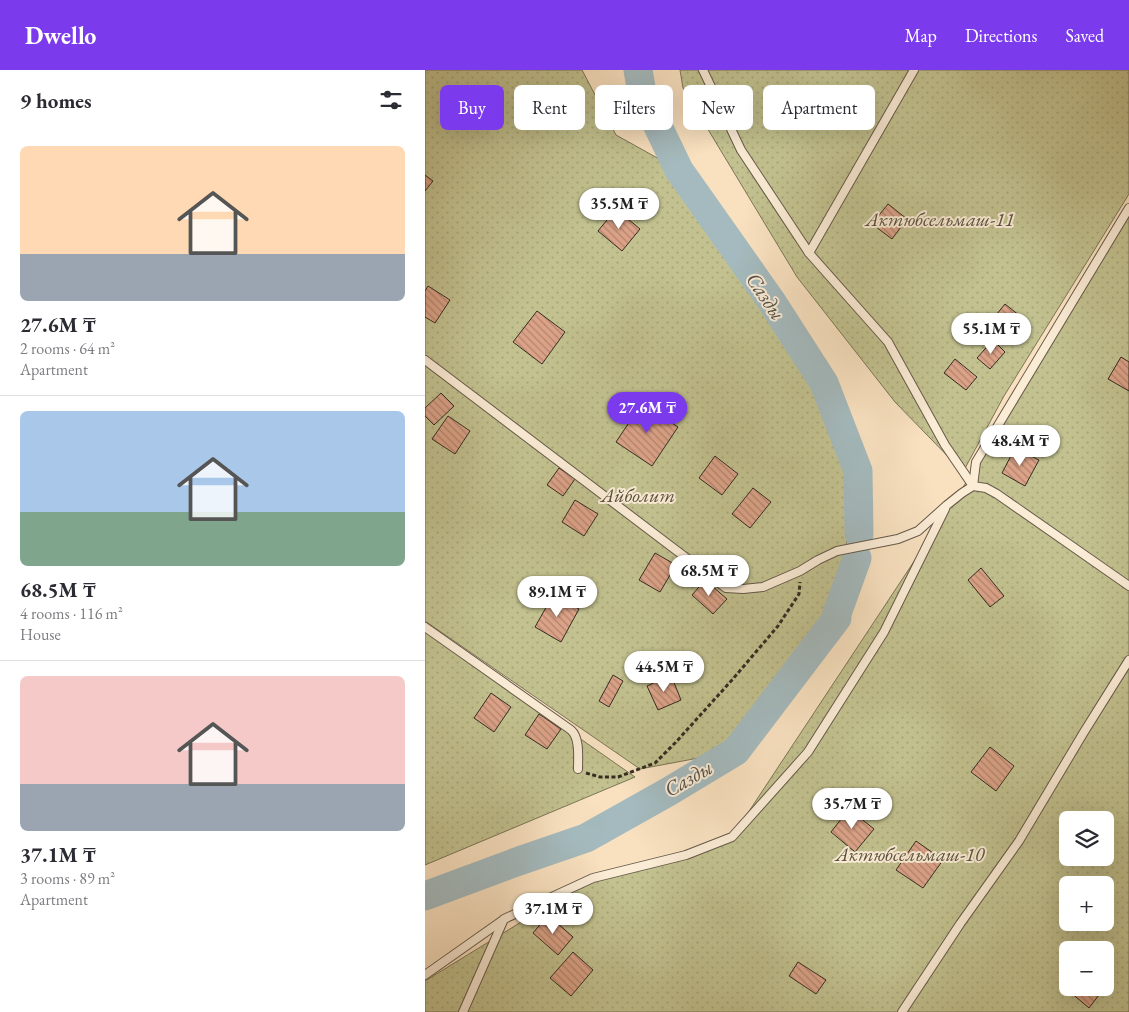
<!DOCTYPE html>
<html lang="en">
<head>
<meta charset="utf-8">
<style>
  :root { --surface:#fff; --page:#f2f2f3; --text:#2b2b33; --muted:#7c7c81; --line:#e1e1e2; --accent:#7c3aed }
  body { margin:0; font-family:"EB Garamond",serif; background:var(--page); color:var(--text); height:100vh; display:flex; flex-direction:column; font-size:19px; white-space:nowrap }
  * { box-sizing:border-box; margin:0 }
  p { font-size:16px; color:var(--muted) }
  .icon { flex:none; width:28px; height:28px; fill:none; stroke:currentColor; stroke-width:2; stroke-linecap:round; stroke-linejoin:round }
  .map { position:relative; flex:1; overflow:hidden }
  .details { display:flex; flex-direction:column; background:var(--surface); width:425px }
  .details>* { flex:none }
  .banner { position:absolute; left:15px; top:15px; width:475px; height:45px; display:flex; gap:10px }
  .controls { position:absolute; left:634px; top:741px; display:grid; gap:10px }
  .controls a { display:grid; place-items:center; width:55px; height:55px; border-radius:8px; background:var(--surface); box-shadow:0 5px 20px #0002; font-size:25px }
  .price { position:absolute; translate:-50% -42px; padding:0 11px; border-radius:18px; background:#fff; color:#222; font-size:16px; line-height:32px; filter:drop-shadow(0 1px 2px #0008) }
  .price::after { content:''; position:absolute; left:50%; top:30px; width:15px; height:11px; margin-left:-8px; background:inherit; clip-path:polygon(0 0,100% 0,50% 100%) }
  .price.active { background:var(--accent); color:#fff }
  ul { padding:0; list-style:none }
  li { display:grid; align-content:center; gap:10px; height:265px; padding:0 20px }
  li+li { border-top:1px solid var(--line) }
  li span { display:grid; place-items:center; height:155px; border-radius:8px; color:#555 }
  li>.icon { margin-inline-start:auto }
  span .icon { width:90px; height:90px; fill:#fffc; stroke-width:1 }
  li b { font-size:21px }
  h2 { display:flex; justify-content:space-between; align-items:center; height:60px; padding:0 20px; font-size:21px }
  .tag { padding:0 18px; border-radius:8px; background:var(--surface); box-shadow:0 5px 20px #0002; font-size:18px; line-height:45px }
  .tag.active { background:var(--accent); color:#fff }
  header { display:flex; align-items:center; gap:30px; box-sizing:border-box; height:70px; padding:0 25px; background:var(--accent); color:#fff }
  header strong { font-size:24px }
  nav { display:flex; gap:28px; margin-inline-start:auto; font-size:18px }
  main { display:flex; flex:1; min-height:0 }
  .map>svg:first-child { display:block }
</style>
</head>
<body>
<header>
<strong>Dwello</strong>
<nav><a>Map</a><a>Directions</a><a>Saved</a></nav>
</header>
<main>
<section class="details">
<h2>9 homes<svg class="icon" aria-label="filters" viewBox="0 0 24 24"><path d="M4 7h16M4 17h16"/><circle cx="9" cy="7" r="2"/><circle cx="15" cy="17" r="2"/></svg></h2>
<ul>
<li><span style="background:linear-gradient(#ffd9b3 70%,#9aa5b1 0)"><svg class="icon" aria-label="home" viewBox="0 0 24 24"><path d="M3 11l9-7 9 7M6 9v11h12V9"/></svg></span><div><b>27.6M ₸</b><p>2 rooms · 64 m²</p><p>Apartment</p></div></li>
<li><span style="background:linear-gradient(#a9c7e8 65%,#7fa58c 0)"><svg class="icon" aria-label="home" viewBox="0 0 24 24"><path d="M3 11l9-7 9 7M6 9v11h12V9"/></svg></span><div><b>68.5M ₸</b><p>4 rooms · 116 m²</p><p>House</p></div></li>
<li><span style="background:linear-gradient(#f6c9c9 70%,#9aa5b1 0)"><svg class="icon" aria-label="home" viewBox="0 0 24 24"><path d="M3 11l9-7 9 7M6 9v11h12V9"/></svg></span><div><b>37.1M ₸</b><p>3 rooms · 89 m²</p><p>Apartment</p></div></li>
</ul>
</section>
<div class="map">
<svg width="704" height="942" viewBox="0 0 704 942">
  <defs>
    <pattern id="green-dots" width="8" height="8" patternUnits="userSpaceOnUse" patternTransform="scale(1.25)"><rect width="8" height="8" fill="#c2c18f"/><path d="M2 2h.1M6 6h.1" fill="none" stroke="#a7a67b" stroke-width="1.8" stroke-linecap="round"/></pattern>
    <pattern id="building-back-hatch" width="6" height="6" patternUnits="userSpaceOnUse" patternTransform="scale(1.25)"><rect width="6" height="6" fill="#dba287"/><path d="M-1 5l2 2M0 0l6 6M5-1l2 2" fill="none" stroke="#b2846e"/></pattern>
  </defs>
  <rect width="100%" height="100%" fill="#f9e1c0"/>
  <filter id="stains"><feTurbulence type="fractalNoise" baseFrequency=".004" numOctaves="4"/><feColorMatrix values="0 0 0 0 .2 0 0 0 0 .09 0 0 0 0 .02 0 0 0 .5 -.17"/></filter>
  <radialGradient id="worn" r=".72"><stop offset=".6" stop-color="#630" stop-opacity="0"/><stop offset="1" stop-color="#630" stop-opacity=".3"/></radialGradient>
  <g fill="url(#green-dots)" stroke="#7b7658" fill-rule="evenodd">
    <polygon points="0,0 157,0 191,65 254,100 399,313 433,401 410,549 311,681 215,699 0,551"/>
    <polygon points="255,0 704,0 704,124 579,326 538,402 470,332 372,207 258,18"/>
    <path d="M 704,144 L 704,942 L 0,942 L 0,911 L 168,808 L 307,767 L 550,399 ZM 642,750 L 680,750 L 680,788 L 642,788 ZM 642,815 L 680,815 L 680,852 L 642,852 ZM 642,880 L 680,880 L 680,918 L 642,918 Z"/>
    <polygon points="0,560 210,707 0,795"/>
  </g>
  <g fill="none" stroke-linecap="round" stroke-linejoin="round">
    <g stroke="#a4babe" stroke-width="29">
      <polyline points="213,0 217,23 254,100 347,232 399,313 433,401 434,464"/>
      <polyline points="0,826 94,791 161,768 243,722 311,681 412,548 410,549 432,488"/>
    </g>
  </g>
  <g fill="url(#building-back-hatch)" stroke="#342c22">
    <polygon points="0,105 8,111 0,121"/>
    <polygon points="463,134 482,149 467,169 447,154"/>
    <polygon points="191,139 215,159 197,181 173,161"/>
    <polygon points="3,216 25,230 10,253 0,247 0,221"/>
    <polygon points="580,234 605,254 588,275 563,255"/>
    <polygon points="112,241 140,262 117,294 88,272"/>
    <polygon points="568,270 580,282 565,299 552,288"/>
    <polygon points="696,287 704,292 704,321 683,309"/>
    <polygon points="530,289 552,307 541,320 519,303"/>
    <polygon points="16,323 29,336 9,355 0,346 0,338"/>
    <polygon points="217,333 253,357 227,396 191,372"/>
    <polygon points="23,346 45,361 30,384 7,369"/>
    <polygon points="590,378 614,390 600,416 577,403"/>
    <polygon points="290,386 313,404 297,425 274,408"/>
    <polygon points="134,398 150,409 138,426 122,415"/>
    <polygon points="328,418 346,432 325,458 307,444"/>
    <polygon points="150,430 173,444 159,466 137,452"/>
    <polygon points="230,483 251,495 235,522 214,510"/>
    <polygon points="556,498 579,526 565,537 543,510"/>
    <polygon points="280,510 302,529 288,544 267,525"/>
    <polygon points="128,525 154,539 136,572 110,557"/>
    <polygon points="188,605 198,611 184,637 174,631"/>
    <polygon points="246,605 256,630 233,640 222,616"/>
    <polygon points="66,623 86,637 69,662 49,648"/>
    <polygon points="114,644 136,659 122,679 100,665"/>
    <polygon points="565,677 589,696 571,721 546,702"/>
    <polygon points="424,739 449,759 430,782 406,762"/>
    <polygon points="491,771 518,790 498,818 471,800"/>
    <polygon points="123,845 148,867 133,885 108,863"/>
    <polygon points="148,882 168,900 146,926 125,908"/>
    <polygon points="373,892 401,910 391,924 364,906"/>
    <polygon points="648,918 665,918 674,925 664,938 645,922"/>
  </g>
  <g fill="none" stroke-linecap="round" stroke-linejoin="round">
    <g stroke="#65594a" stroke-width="10">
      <g id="lane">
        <polyline points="278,0 316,80 384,183 463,272 520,375 548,416"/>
        <polyline points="384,183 489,0"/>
        <polyline points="0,290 301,518 318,519 338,517 375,501 393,490 412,481 473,469 493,461 522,435 537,423 548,416 561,418 572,424 704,516"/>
        <polyline points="548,416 551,392 704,138"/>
        <path d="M 0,557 L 146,660 C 155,668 153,687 153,699"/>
        <polyline points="0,905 78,850"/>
        <polyline points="38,942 79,849 168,808 261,785 307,767 383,682 459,562 520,439"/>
        <polyline points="477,942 535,854 594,771 659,662 704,590"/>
      </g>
    </g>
    <polyline stroke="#342c22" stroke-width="3" stroke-dasharray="4 2.5" stroke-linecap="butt" points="161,703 175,707 193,707 230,693 251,672 307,610 353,556 374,524 375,512"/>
    <use href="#lane" stroke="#fbecd6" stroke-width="8"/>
  </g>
  <g text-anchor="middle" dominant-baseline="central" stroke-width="4" stroke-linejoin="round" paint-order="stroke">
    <g font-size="20" font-style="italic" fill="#58513d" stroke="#fbecd6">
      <text x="515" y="149">Актюбсельмаш-11</text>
      <text x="213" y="425">Айболит</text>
      <text x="485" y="784">Актюбсельмаш-10</text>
    </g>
    <g font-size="21" font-style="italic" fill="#505049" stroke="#fbecd6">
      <text transform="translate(341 226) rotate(56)">Сазды</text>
      <text transform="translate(263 708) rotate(-30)">Сазды</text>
    </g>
  </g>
  <rect width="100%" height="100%" filter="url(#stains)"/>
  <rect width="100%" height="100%" fill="url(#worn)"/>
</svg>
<div class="controls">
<a><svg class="icon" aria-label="layers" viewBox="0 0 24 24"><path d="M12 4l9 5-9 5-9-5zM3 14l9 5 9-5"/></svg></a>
<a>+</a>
<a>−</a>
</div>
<b class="price" style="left:194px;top:160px">35.5M ₸</b>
<b class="price" style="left:566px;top:285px">55.1M ₸</b>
<b class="price active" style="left:222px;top:364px">27.6M ₸</b>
<b class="price" style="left:595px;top:397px">48.4M ₸</b>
<b class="price" style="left:284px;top:527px">68.5M ₸</b>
<b class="price" style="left:132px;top:548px">89.1M ₸</b>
<b class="price" style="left:239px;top:623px">44.5M ₸</b>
<b class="price" style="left:427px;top:760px">35.7M ₸</b>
<b class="price" style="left:128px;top:865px">37.1M ₸</b>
<div class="banner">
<a class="tag active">Buy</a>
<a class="tag">Rent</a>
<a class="tag">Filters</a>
<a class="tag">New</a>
<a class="tag">Apartment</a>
</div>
</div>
</main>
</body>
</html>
